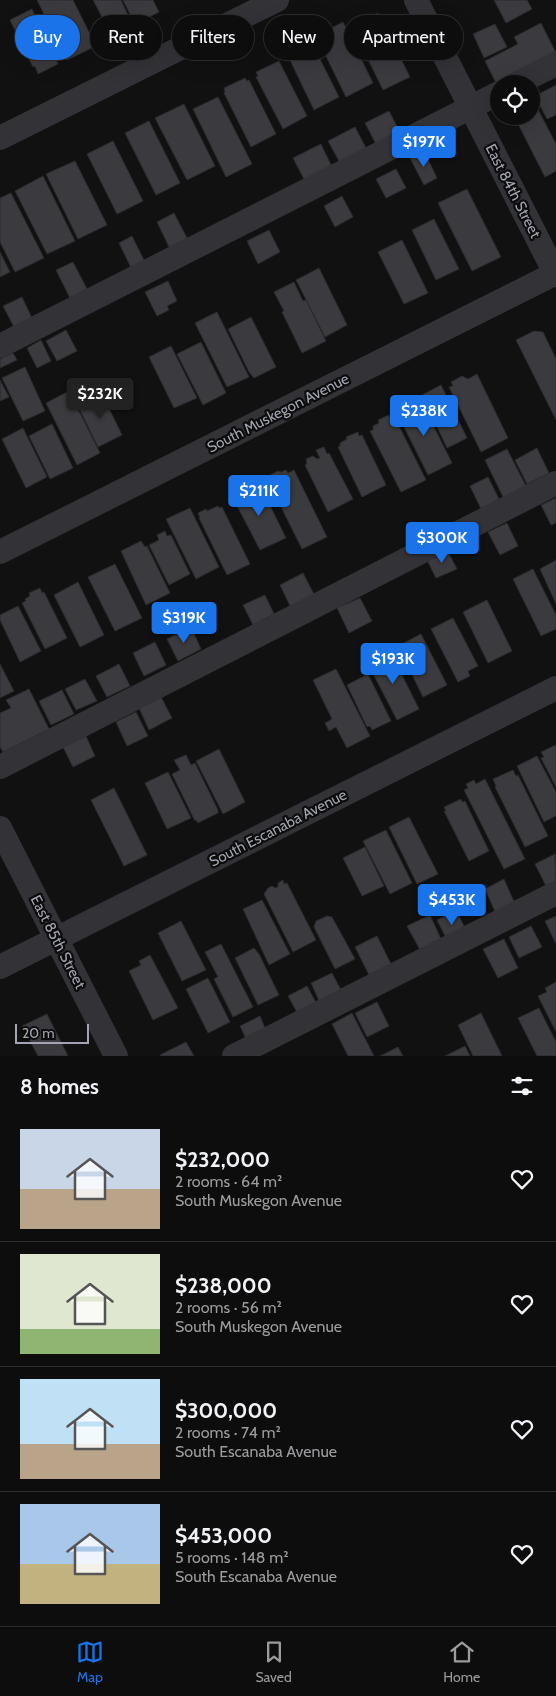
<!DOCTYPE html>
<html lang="en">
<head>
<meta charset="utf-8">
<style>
  :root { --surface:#0d0d0e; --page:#161617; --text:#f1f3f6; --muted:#9a9c9e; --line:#2d2d2e; --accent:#1a73e8 }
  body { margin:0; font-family:Cabin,sans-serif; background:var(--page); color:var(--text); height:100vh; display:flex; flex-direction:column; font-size:19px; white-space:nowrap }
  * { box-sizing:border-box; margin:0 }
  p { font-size:16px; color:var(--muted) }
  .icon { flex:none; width:28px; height:28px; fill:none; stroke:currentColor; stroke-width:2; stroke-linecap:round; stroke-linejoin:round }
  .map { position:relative; height:1056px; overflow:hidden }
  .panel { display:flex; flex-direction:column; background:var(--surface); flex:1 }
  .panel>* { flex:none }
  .top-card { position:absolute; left:15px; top:15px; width:526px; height:45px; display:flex; gap:10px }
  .buttons { position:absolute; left:490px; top:75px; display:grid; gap:10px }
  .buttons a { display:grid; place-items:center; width:50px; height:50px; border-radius:50%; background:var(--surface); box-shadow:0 5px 20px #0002,0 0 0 1px var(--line); font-size:25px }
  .scale { position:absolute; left:15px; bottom:12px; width:74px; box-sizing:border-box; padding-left:5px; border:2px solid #a3a6b2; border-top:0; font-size:14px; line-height:18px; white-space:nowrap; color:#a3a6b2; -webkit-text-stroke:4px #0c0c0d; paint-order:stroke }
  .price { position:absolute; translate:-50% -42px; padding:0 11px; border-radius:5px; background:var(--accent); color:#fff; font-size:16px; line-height:32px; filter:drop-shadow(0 1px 2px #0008) }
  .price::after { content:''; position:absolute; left:50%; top:30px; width:15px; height:11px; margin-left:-8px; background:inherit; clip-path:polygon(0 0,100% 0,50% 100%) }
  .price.active { background:#222; color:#fff }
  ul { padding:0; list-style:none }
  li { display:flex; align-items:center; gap:15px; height:125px; padding:0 20px }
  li+li { border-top:1px solid var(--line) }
  li span { display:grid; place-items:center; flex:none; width:140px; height:100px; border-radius:0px; color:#555 }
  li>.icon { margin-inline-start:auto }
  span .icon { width:60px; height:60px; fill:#fffc; stroke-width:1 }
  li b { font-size:21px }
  h2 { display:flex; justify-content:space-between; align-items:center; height:60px; padding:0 20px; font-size:21px }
  .chip { padding:0 18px; border-radius:22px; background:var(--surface); box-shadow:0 5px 20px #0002,0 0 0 1px var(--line); font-size:18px; line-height:45px }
  .chip.active { background:var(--accent); color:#fff }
  .menu { display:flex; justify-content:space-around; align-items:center; height:70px; border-top:1px solid var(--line); background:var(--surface); font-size:14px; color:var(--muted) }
  .menu a { display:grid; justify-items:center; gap:2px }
  .menu .active { color:var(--accent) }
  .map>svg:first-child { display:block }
</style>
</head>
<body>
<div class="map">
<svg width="556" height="1056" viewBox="0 0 556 1056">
  <rect width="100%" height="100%" fill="#111112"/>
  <g fill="#3b3b3f" stroke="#2b2b2e">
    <polygon points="37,0 73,0 96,46 67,60"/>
    <polygon points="93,0 121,0 134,28 113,38"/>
    <polygon points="123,0 153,0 159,12 135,24"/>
    <polygon points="494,0 527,0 532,9 506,23"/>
    <polygon points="32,9 58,64 38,74 35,66 33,67 10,20"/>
    <polygon points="378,13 410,77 383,90 352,27 356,25 355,22 362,18 363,21"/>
    <polygon points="343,22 373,83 346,97 316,36"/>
    <polygon points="541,23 556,53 498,87 485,61 518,44 514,37"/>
    <polygon points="495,24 507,47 484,58 473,34"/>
    <polygon points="309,41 314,47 339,97 314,110 286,52"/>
    <polygon points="279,61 307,116 283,129 256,77 258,76 256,72"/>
    <polygon points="245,78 247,81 249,80 276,134 251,147 224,93 225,92 224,88"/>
    <polygon points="556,85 556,115 547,119 535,96"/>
    <polygon points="531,96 556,144 556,171 545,177 514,116 531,116"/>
    <polygon points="218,97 252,164 226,177 193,109"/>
    <polygon points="184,104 215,166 187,180 155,118"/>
    <polygon points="389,111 401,134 377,146 365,123"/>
    <polygon points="149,121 180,183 156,195 125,133"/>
    <polygon points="355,127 367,150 340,163 328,141"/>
    <polygon points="113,141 143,201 117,214 87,154"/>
    <polygon points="321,144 333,169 306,183 293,158"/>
    <polygon points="424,151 437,178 424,185 410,158"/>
    <polygon points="75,161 107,225 78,239 46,174"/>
    <polygon points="396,169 406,188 386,198 376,179"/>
    <polygon points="43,176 75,241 47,254 15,191"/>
    <polygon points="467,189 501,257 472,271 438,203"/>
    <polygon points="11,193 44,258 15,272 0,242 0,198"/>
    <polygon points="342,196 353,217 335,227 324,206"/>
    <polygon points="174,213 188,240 170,249 157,222"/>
    <polygon points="434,219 459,269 436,280 412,230"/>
    <polygon points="269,230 280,252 258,264 247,241"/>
    <polygon points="132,236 146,264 132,270 119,243"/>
    <polygon points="402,240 428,293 404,304 378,252"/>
    <polygon points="0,252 10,272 0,277"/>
    <polygon points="73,262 87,289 70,298 56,270"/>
    <polygon points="319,268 347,325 325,337 296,280"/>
    <polygon points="168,281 177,301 167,306 169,310 157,316 145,292"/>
    <polygon points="294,282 303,301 306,300 326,341 302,353 282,312 284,311 274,292"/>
    <polygon points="22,297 32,318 14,327 3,306"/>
    <polygon points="217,312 249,377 227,387 195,323"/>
    <polygon points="251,317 276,367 254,378 249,372 228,329"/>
    <polygon points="66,330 77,351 57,361 46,341"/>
    <polygon points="534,331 543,332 556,359 556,420 516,340"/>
    <polygon points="41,340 51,361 37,368 27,348"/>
    <polygon points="201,342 226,393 203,405 177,354"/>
    <polygon points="171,346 197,398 174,408 149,357"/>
    <polygon points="13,353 17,360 0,368 0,359"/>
    <polygon points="25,367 45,411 23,421 2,378"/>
    <polygon points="477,374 508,438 481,452 449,387 453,386 451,382 462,376 468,379"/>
    <polygon points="0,380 9,397 0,401"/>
    <polygon points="441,385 467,438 447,448 422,395"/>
    <polygon points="69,391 100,453 77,465 46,403"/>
    <polygon points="102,394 122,435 98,447 78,406"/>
    <polygon points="420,399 452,463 428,475 396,411"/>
    <polygon points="389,415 391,420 395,418 426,480 401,492 370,431 373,430 373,426 379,423 378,420"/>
    <polygon points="52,424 73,468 50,479 29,436"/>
    <polygon points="23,428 47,477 26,488 2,439"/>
    <polygon points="358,432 359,436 362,435 386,485 362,497 338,447 340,446 340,443 347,439 346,437"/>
    <polygon points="324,447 327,454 329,453 353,499 328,512 305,465 307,464 306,459 313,456 317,459 320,458 316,450"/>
    <polygon points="537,448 549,473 527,484 515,460"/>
    <polygon points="507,449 527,488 504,499 485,460"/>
    <polygon points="286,470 288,473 294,470 327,537 302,549 266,477 278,471 281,472"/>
    <polygon points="488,477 499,499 481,509 470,486"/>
    <polygon points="257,484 258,488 261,487 286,538 260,550 234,500 236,499 235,495"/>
    <polygon points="556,498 556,523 551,525 541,505"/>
    <polygon points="218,506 219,508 222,507 250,564 227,575 199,518 200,518 198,513 206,509 207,511"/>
    <polygon points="190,508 219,567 196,579 166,519"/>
    <polygon points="507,523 518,546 500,555 488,532"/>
    <polygon points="165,531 167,536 171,535 190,574 169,585 149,545 159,540 157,535"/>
    <polygon points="141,541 145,547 147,546 170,593 146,605 121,551"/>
    <polygon points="447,550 457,569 436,578 427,560"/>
    <polygon points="556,560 556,604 540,569"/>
    <polygon points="115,564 142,618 115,631 88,577"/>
    <polygon points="533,569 556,615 556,629 541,636 513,579"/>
    <polygon points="303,573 315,596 291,608 280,585"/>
    <polygon points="78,582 104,635 80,647 54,595"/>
    <polygon points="40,588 42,593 44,592 67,638 45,649 22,603 26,601 25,599 30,596 29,593"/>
    <polygon points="265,595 274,614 253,625 243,605"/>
    <polygon points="360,598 372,621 349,633 337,608"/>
    <polygon points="487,600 512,651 488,663 463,612"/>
    <polygon points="18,606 41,651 20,662 0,620 0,615"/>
    <polygon points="453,618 478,666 468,671 470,676 458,682 431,629"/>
    <polygon points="191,627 201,649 178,661 167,639"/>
    <polygon points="421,634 447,685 423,697 398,646"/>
    <polygon points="155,642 166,665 144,676 133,653"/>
    <polygon points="390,651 419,709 397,720 367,662"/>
    <polygon points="0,664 14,691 0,698"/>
    <polygon points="119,664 130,686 107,697 96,676"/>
    <polygon points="336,669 370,736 347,748 336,727 329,731 325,723 332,719 313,680"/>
    <polygon points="368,674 391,721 372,730 370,726 367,727 347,685"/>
    <polygon points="85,679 97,701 76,710 65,689"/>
    <polygon points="29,689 49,729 3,752 0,747 0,713 11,708 6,700"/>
    <polygon points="62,690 74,714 51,725 39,701"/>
    <polygon points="161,697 172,718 149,730 139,708"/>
    <polygon points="136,712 148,736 127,746 116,722"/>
    <polygon points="86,736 95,756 73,767 63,747"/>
    <polygon points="556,745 556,787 541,758 544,757 541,752"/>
    <polygon points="219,749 245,802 223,814 196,761"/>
    <polygon points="186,755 191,765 195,763 218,810 218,813 198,823 196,820 195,821 172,774 180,770 174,760"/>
    <polygon points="537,756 556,792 556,816 544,822 517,766"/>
    <polygon points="513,770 516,776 518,775 548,836 525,847 495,787 496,786 493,779"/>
    <polygon points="168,772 191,818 167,829 145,783"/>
    <polygon points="485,779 525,859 504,869 464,790 468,788 466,784 474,780 476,784"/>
    <polygon points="114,788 147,855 124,866 91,800"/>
    <polygon points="461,799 462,802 465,801 489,851 469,861 444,811 446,811 444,807"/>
    <polygon points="409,817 438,874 417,884 389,827"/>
    <polygon points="386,830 412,883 390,894 363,841"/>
    <polygon points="365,847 384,886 362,896 343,858"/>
    <polygon points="555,854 556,884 547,888 535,864"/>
    <polygon points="504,879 515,904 496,914 485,889"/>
    <polygon points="283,880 284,884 287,883 316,940 293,952 264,894 268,888 272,886 275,888 278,887 278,883"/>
    <polygon points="262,900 290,954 269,965 243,909"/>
    <polygon points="456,910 467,932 448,942 437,920"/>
    <polygon points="430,915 441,939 420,950 407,926"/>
    <polygon points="327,916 332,917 355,959 335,969 314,927 316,921"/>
    <polygon points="556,916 556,944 545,921"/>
    <polygon points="181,921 206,970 182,981 158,933"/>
    <polygon points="531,926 542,947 519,958 509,937"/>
    <polygon points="377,936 391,964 369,975 355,947"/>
    <polygon points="504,939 518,968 498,978 483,949"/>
    <polygon points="221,944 253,1007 233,1017 214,979 218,977 205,952"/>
    <polygon points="254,948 259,954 279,995 258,1005 235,958"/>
    <polygon points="150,955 178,1008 153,1020 129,971 141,965 139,961"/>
    <polygon points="332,973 343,994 321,1005 311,983"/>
    <polygon points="208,978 230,1022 208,1033 186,989"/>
    <polygon points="556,982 556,1032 538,996 547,992 545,988"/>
    <polygon points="307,986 319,1008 300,1018 288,996"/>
    <polygon points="377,1002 389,1026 367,1037 355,1013"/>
    <polygon points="539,1008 556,1042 556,1056 537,1056 518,1018"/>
    <polygon points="352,1013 374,1056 348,1056 332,1024"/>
    <polygon points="481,1013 502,1056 473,1056 458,1025"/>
    <polygon points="47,1014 68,1056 38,1056 22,1026"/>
    <polygon points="260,1016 267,1033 248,1043 240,1026"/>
    <polygon points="186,1042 194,1056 160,1056 160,1055"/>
    <polygon points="465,1046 470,1056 445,1056"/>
    <polygon points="398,1047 403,1056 380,1056"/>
  </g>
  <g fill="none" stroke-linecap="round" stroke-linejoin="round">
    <g stroke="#323237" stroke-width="24">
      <polyline points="416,0 556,275"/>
      <polyline points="516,84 556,64"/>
      <polyline points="0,138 277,0"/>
      <polyline points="0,346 499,93"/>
      <polyline points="0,552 556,273"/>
      <polyline points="0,767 556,483"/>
      <polyline points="0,828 116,1056"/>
      <polyline points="0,967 556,688"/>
      <polyline points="234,1056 556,893"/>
    </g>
  </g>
  <g text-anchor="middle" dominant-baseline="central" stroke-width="4.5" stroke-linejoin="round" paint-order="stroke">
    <g font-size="15" fill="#a3a6b2" stroke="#0c0c0d">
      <text transform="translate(513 191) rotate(63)">East 84th Street</text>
      <text transform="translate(278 413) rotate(-27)">South Muskegon Avenue</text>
      <text transform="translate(278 828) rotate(-27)">South Escanaba Avenue</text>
      <text transform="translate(58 942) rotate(63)">East 85th Street</text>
    </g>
  </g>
</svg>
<div class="buttons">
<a><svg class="icon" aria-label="locate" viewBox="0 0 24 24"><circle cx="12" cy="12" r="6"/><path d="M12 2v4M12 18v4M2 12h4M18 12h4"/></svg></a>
</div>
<div class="scale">20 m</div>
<b class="price" style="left:424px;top:168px">$197K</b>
<b class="price active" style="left:100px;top:420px">$232K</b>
<b class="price" style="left:424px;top:437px">$238K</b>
<b class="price" style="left:259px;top:517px">$211K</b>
<b class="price" style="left:442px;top:564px">$300K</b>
<b class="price" style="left:184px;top:644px">$319K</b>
<b class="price" style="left:393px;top:685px">$193K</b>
<b class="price" style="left:452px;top:926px">$453K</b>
<div class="top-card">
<a class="chip active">Buy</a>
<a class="chip">Rent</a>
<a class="chip">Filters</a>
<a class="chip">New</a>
<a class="chip">Apartment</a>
</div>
</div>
<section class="panel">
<h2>8 homes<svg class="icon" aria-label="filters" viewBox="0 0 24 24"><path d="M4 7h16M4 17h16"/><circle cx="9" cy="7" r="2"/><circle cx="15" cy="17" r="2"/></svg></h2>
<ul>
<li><span style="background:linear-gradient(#c9d6e8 60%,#b9a48a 0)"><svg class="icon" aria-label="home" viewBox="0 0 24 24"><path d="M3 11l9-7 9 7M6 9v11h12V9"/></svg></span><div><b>$232,000</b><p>2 rooms · 64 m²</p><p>South Muskegon Avenue</p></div><svg class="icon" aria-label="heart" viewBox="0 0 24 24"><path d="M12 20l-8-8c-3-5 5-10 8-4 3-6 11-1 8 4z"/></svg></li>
<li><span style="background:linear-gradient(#dfe7d0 75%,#8fb573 0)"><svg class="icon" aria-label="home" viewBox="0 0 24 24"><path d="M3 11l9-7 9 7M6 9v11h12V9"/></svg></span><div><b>$238,000</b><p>2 rooms · 56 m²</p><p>South Muskegon Avenue</p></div><svg class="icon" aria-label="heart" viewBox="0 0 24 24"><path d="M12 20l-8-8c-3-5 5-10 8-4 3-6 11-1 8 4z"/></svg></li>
<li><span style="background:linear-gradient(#bfe0f5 65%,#b9a48a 0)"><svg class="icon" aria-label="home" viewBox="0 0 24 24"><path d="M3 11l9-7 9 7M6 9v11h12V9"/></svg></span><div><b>$300,000</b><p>2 rooms · 74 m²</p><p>South Escanaba Avenue</p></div><svg class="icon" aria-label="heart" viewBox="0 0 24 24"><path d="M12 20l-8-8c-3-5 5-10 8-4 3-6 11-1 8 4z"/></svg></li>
<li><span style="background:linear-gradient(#a9c7e8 60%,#c2b280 0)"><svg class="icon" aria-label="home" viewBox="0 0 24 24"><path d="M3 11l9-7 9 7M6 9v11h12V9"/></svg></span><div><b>$453,000</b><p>5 rooms · 148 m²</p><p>South Escanaba Avenue</p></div><svg class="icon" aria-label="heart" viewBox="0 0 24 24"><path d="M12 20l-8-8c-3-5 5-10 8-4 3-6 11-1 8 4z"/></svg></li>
</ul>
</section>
<nav class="menu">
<a class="active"><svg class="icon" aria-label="map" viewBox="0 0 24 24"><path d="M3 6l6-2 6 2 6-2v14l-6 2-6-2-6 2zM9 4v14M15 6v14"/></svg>Map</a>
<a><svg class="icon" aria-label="saved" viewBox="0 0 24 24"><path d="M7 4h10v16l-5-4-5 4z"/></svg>Saved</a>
<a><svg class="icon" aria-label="home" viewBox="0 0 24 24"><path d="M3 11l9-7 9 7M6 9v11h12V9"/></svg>Home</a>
</nav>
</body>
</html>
